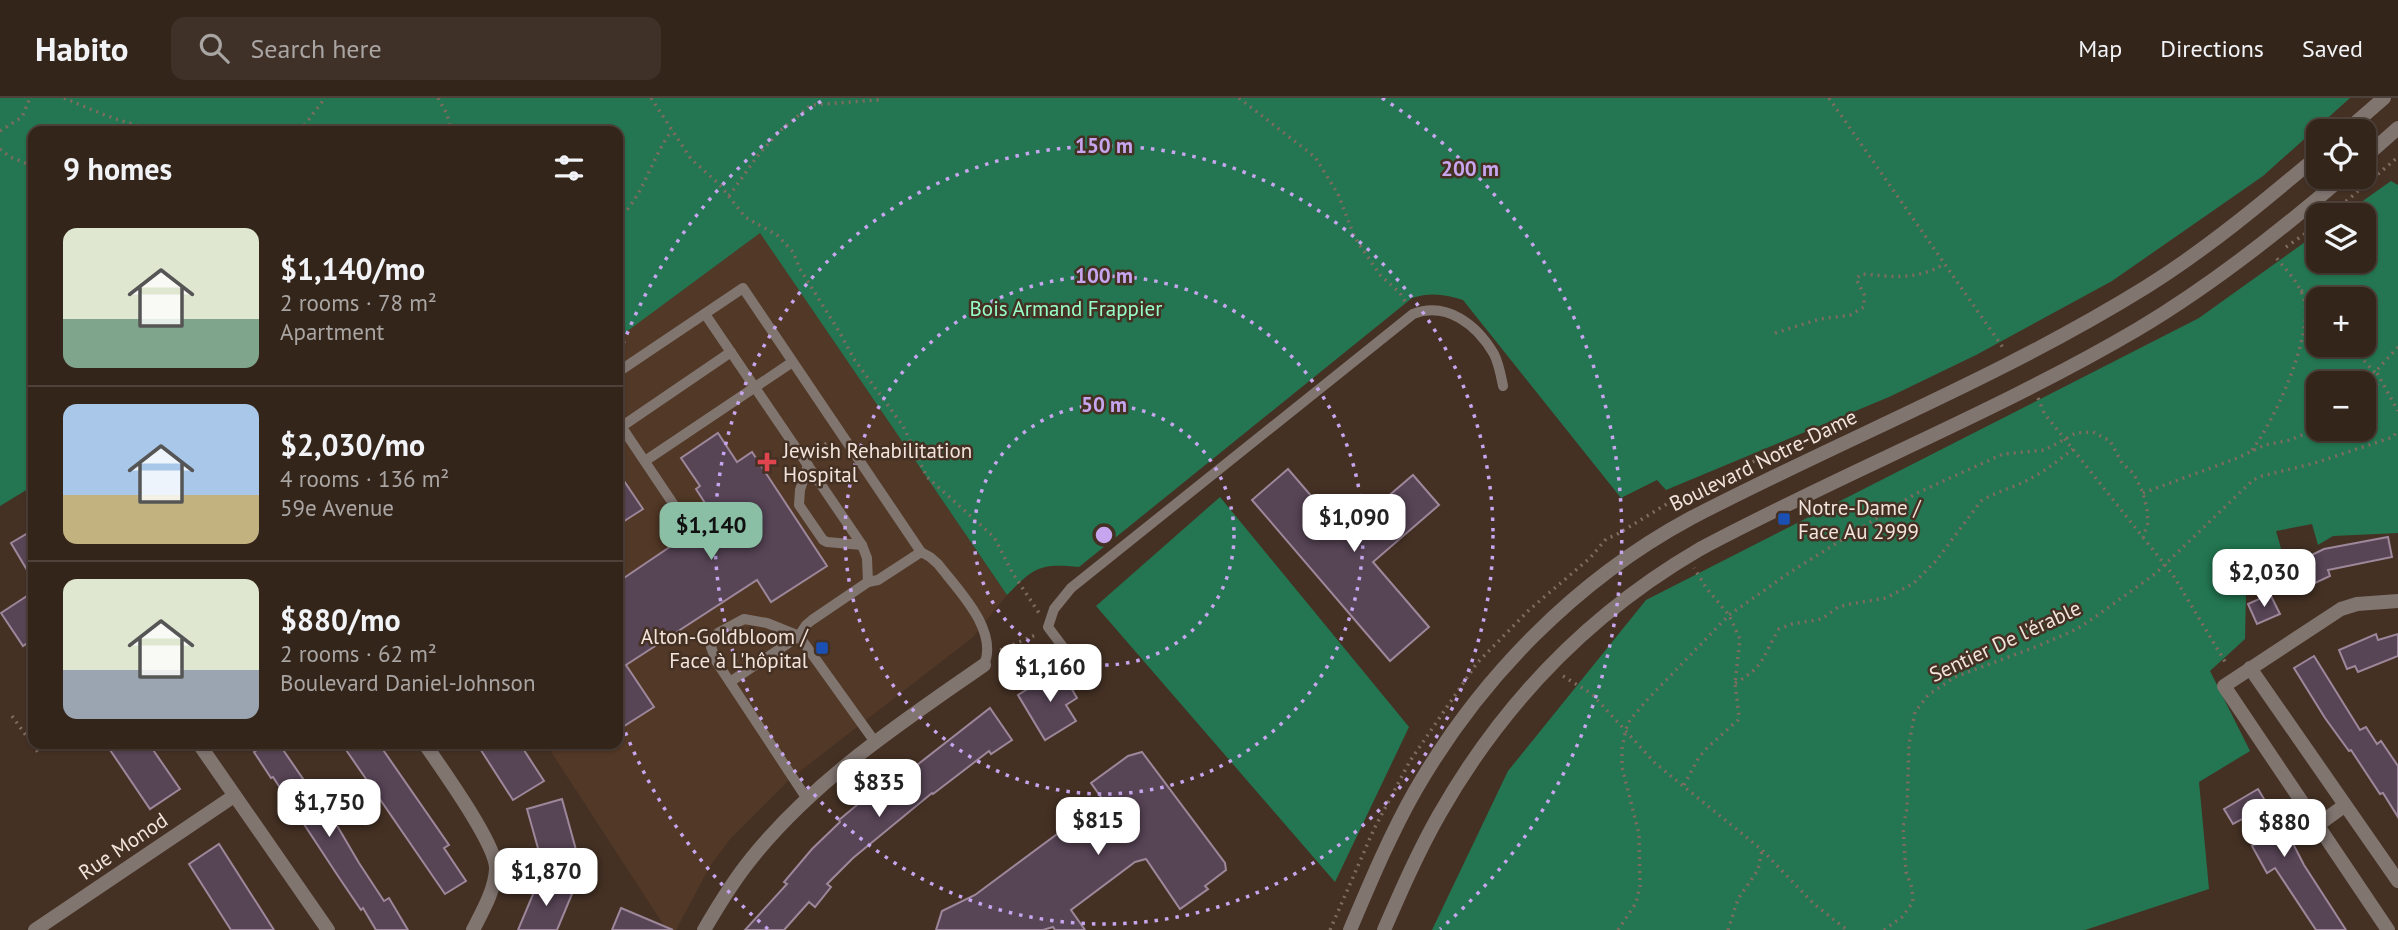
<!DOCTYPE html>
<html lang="en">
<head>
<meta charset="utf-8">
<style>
  :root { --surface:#34251b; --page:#3f3128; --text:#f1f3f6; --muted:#a9a5a3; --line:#4e423a; --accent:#8abfa5 }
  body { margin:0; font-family:"PT Sans",sans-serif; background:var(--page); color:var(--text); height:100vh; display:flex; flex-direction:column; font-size:26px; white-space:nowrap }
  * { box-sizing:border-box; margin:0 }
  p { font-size:23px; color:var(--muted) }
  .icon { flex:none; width:38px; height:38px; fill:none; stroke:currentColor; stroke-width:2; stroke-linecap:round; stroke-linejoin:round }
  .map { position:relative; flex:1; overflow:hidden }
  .sheet { position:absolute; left:28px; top:28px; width:595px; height:623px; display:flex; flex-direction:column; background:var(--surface); border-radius:14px; box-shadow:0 2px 5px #0004,0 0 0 2px var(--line) }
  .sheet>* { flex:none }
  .tools { position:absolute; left:2306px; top:21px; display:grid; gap:14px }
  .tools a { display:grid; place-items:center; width:70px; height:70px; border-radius:14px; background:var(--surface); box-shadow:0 2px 5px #0004,0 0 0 2px var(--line); font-size:35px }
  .price { position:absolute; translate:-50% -60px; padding:0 16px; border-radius:14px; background:#fff; color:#222; font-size:23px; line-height:46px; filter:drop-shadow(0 2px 4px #0008) }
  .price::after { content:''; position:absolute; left:50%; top:42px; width:21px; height:16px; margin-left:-10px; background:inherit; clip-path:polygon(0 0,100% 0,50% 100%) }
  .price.current { background:var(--accent); color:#111 }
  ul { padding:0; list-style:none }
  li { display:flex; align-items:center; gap:21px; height:175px; padding:0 35px }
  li+li { border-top:2px solid var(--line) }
  li span { display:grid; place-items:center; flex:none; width:196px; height:140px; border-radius:14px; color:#555 }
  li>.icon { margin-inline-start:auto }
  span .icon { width:84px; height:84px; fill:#fffc; stroke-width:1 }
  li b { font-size:30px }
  h2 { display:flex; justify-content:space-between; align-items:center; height:84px; padding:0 35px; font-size:30px }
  header { display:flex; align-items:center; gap:42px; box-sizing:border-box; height:98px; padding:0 35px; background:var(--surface); border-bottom:2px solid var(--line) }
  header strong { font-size:33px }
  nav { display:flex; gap:38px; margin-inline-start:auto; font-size:24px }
  .search { width:490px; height:63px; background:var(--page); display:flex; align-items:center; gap:18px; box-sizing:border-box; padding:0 24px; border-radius:14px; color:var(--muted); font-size:26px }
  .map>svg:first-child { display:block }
</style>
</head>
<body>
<header>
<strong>Habito</strong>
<div class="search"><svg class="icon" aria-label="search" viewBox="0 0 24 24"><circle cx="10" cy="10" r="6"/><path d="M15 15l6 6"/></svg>Search here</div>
<nav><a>Map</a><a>Directions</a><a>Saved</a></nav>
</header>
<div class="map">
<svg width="2398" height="832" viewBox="0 0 2398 832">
  <rect width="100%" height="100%" fill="#453124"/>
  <polygon fill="#523826" points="760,134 1007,497 973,539 790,681 731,740 710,768 676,832 667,832 546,646 618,646 618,232"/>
  <g fill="#237651" fill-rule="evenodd">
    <path d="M 0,0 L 2350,0 L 2263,78 L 2112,183 L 1976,257 L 1889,299 L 1666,392 L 1657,382 L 1621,400 L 1463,202 C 1445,196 1430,194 1412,200 L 1079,469 C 1040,465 1034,469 1007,497 L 760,135 L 618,240 L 618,33 L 33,33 L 33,388 L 0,408 Z"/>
    <path d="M 2391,83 L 2398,87 L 2398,435 L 2333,438 L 2318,447 L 2312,426 L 2276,433 L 2286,468 L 2246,493 L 2245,541 L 2210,573 L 2250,653 L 2199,684 L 2209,791 L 2085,832 L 1432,832 L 1508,673 L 1646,502 L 2199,220 L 2319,134 L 2319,163 L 2364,163 L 2364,117 L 2343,117 ZM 2319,201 L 2364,201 L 2364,247 L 2319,247 ZM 2319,285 L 2364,285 L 2364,331 L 2319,331 Z"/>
    <polygon points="1220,399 1409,629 1335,784 1096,508"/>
  </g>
  <g fill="#574455" stroke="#9d879a" stroke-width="2">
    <polygon points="718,335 737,364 752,354 827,468 771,504 757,482 626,567 654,609 618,632 618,484 714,419 696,391 700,388 681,360"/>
    <polygon points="1288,371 1344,436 1413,377 1439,407 1373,464 1429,529 1390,563 1252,402"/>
    <polygon points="618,374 643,411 618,427"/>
    <polygon points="33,432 33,482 11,445"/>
    <polygon points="2388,439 2392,459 2328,472 2330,478 2296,494 2289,479 2297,475 2293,466 2324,451"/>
    <polygon points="33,494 33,541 23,548 1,515"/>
    <polygon points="2270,496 2280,516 2257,526 2248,506"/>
    <polygon points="2376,536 2378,542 2398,536 2398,558 2358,574 2355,568 2347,571 2339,552"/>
    <polygon points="2314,558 2360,632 2366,629 2377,646 2381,643 2398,668 2398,719 2383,695 2380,696 2351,652 2349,653 2325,620 2294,570"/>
    <polygon points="1060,571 1077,600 1066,607 1076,623 1045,642 1018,597"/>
    <polygon points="990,610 1012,642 991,656 989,653 933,696 932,695 853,760 827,786 831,789 815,809 809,804 784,832 745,832 787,786 784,784 812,751 840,724 839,722 889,680 894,685"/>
    <polygon points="106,646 149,646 180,691 150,711"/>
    <polygon points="266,646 279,646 319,704 322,702 359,765 384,803 389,800 408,832 376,832 363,810 361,812 338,778 273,679 271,680 254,654"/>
    <polygon points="342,646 379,646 449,747 444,750 466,783 445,796"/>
    <polygon points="477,646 520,646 544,683 513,702"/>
    <polygon points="1142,654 1225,765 1226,772 1205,788 1208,791 1180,811 1146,761 1135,764 1071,812 1085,832 1055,832 1053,829 1043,832 936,832 942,813 975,797 1103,702 1091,685 1128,658"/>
    <polygon points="2258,691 2282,731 2285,730 2304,767 2346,832 2316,832 2275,770 2267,775 2252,748 2259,744 2244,720 2233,726 2224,711"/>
    <polygon points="562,701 578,759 543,768 527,711"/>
    <polygon points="219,746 274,832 231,832 189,766"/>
    <polygon points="539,782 572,796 557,832 518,832"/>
    <polygon points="621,810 673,832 612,832"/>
  </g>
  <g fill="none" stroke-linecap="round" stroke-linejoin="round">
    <g stroke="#7e6c61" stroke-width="3.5" stroke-dasharray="2 5" stroke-linecap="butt">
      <path d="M 64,0 C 90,11 117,23 144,29 C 156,32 166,29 178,33"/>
      <polyline points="438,0 447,16 451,33"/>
      <polyline points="651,0 691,61 719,86 745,119 777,137 793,154 800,171 840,235 854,261 903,328 927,379 994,439 1012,474 1039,515"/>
      <polyline points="1239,0 1315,59 1338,96 1355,140 1380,177 1400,195 1406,205"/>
      <polyline points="1829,0 2004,251"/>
      <polyline points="0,33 22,19 30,0"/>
      <polyline points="300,33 325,0"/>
      <polyline points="2324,33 2333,25"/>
      <polyline points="0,51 10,59 33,68"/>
      <polyline points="729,98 759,56 781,32 811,7 877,2 883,0"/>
      <polyline points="2330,117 2398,59"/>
      <path d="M 618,122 C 644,97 651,61 672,32"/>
      <polyline points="2286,149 2319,126"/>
      <polyline points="2301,192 2319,211"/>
      <path d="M 1775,235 L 1820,221 L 1850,217 L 1864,209 L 1864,196 L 1856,181 L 1861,176 C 1892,178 1916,183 1944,166"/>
      <polyline points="2350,247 2377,277"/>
      <polyline points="2398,249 2376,273 2398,313"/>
      <polyline points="2364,293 2381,284"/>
      <polyline points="2038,300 2044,315 2173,477 2227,567"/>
      <path d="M 2252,352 C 2274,324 2314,236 2304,201 C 2299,184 2285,171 2274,157"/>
      <polyline points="813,354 830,343"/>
      <polyline points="2143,395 2235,361 2265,347 2290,342 2312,333 2319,327"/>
      <polyline points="1000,552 1038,536"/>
      <polyline points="1563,578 1592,596 1655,665 1762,752 1814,806 1847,832"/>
      <path d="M 1735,585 C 1765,569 1763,557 1779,531 L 1792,526 L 1822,521 L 1838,509 L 1850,506 L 1886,500 L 1914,485 L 1936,463 L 1981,403 C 1994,395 2008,391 2022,385 C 2041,376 2057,364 2073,351"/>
      <polyline points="12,618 40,657"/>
      <polyline points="1684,687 1699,659 1708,649 1738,622 1739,618 1735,585 1740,541 1729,517 1707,491 1694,470"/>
      <polyline points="1330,832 1374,731 1410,663 1477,565 1529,512 1590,460 1606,441 1616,437 1670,404 1779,351 1834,331"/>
      <polyline points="1618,832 1636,805 1640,788 1639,736 1622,669 1622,651 1626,631 1630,622 1646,603 1729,517 1789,475 1915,396 2003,356 2045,352 2076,335 2093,334 2110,343 2122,365 2134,376 2143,395 2147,411 2148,425 2143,439"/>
      <polyline points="1728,832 1738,801 1758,772 1762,752"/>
      <polyline points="1884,832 1902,819 1913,804 1912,790 1906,774 1903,729 1907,711 1909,646 1915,614 1928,597 1955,579 2038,548 2077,531 2095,519 2155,476 2253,382 2262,378 2315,365 2393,339 2398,332"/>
    </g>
    <g stroke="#817570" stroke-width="10">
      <polyline points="705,216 862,447 867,460 868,484"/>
      <polyline points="618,274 743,190 921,454"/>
      <polyline points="619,325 674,407"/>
      <polyline points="618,331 731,254"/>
      <polyline points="645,363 791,265"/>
      <polyline points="808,367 800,392 799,407 823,442 827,444 862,447"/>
      <path d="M 1063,549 L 1048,529 L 1054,511 L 1071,490 L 1413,216 C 1447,203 1477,227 1494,256 C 1499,266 1501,278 1503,288"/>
      <path d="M 730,584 L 799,538 L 806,527 L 812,522 L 868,484 L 878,482 L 921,454 L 930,459 L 938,466 C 958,492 999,532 984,567"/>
      <polyline points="807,701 716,563 711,549 718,535 744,521 767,525 799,538 875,644"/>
    </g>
    <g stroke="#817570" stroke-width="14">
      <polyline points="2250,570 2398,783"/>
      <polyline points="199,646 328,832"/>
      <path d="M 425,646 C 441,670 497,747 496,771 C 495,792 482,814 473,832"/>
      <polyline points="2319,726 2344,708"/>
      <polyline points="35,832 234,698"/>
      <path d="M 704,832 C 718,808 733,783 751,761 C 815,681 901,625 984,567"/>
      <polyline points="2388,832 2224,588 2341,511 2357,506 2398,503"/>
    </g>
    <g stroke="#817570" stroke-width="14">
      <polyline points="2346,33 2384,0"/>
      <polyline points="2364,60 2398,30"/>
      <path d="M 1350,832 C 1370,785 1390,737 1415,693 C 1480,580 1576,482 1691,420 C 1841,342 2001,279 2146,189 C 2207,151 2263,104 2319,57"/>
      <path d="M 1384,832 C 1401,793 1418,754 1439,717 C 1502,606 1590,515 1700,451 C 1844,374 1997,314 2138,231 C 2212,187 2278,135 2343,79"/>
    </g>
  </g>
  <g fill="none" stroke="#c7a6ef" stroke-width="3.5" stroke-dasharray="3.5 7">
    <circle cx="1104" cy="437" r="130"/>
    <circle cx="1104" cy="437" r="259"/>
    <circle cx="1104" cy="437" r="389"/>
    <path d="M768 831A518 518 0 0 1 619 618M619 256A518 518 0 0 1 826 0M1382 0A518 518 0 0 1 1440 831"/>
  </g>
  <path fill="#e0444e" stroke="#453124" stroke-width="2.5" d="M763.5 353.5h7v7h7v7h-7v7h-7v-7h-7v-7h7z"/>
  <g fill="#1a4fb4" stroke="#453124" stroke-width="2.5">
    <rect x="1777" y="414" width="14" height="14" rx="3.5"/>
    <rect x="815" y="543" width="14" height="14" rx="3.5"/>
  </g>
  <g text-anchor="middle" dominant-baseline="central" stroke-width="5" stroke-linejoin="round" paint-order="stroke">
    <g font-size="21" fill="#97fec8" stroke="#453124">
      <text x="1066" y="210">Bois Armand Frappier</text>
    </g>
    <g font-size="21" fill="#f2e4dc" stroke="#453124" text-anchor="start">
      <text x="783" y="352">Jewish Rehabilitation<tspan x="783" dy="24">Hospital</tspan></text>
      <text x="1798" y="409">Notre-Dame /<tspan x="1798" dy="24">Face Au 2999</tspan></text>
      <text x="808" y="538" text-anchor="end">Alton-Goldbloom /<tspan x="808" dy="24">Face à L'hôpital</tspan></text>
    </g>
    <g font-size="21" fill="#f2e4dc" stroke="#453124">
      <text transform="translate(1763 362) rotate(-26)">Boulevard Notre-Dame</text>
      <text transform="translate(2005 543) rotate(-25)">Sentier De l'érable</text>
      <text transform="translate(123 748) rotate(-34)">Rue Monod</text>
    </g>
  </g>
  <circle cx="1104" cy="437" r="10" fill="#c7a6ef" stroke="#453124" stroke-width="3.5"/>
  <g font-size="21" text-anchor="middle" font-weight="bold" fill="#c7a6ef" stroke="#453124" stroke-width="5" stroke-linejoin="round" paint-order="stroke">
    <text x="1104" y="55">150 m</text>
    <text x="1470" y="78">200 m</text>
    <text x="1104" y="185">100 m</text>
    <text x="1104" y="314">50 m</text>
  </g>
</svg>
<div class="tools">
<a><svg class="icon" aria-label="locate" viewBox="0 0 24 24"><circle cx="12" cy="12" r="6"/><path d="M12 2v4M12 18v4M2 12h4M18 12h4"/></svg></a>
<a><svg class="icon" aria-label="layers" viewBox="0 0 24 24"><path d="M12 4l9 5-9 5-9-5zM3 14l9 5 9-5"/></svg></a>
<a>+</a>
<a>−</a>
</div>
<b class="price" style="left:1354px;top:456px">$1,090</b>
<b class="price current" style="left:711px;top:464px">$1,140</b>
<b class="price" style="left:2264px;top:511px">$2,030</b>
<b class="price" style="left:1050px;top:606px">$1,160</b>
<b class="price" style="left:879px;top:721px">$835</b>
<b class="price" style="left:329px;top:741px">$1,750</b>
<b class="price" style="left:1098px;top:759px">$815</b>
<b class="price" style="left:2284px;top:761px">$880</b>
<b class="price" style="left:546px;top:810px">$1,870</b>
<section class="sheet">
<h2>9 homes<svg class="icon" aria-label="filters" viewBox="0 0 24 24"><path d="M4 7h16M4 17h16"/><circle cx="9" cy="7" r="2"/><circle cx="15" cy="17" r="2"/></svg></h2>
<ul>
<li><span style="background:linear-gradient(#dfe7d0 65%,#7fa58c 0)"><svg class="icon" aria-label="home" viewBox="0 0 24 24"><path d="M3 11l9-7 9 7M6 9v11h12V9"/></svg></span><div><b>$1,140/mo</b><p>2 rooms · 78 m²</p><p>Apartment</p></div></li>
<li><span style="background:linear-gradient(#a9c7e8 65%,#c2b280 0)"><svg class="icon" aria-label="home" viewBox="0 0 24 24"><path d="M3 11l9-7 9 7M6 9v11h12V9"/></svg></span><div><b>$2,030/mo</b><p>4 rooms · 136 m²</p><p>59e Avenue</p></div></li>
<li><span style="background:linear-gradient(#dfe7d0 65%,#9aa5b1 0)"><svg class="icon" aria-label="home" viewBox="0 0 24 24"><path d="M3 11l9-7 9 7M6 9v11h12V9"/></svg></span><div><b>$880/mo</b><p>2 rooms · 62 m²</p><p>Boulevard Daniel-Johnson</p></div></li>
</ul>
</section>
</div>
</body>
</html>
